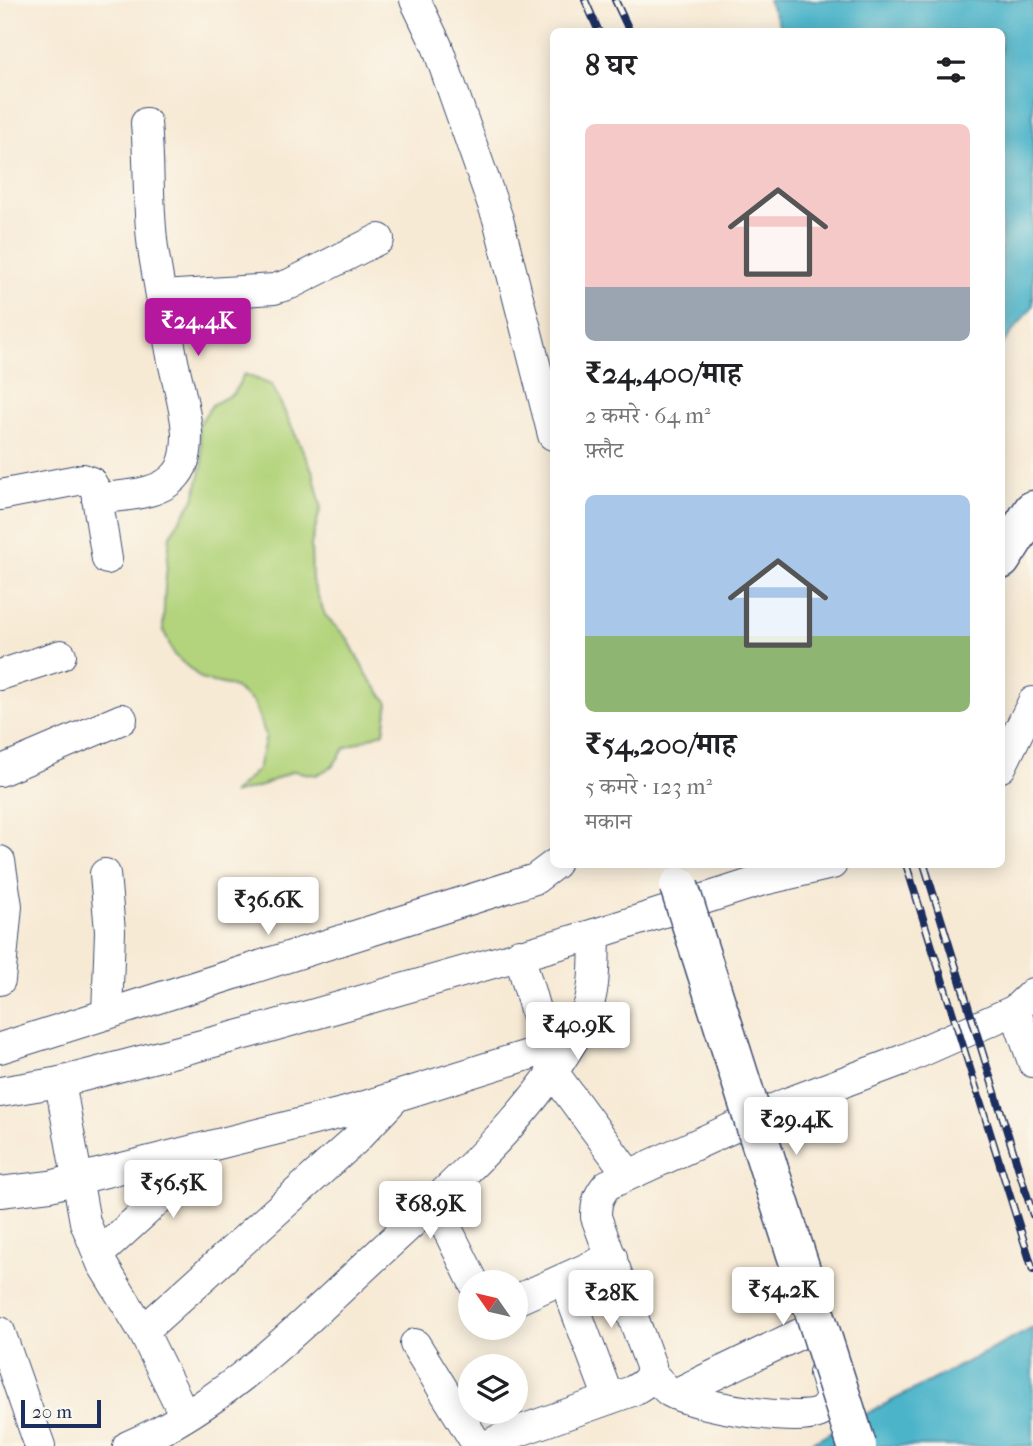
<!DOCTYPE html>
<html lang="hi">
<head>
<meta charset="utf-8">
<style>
  :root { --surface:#fff; --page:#f6f6f6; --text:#202124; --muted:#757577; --accent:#b5179e }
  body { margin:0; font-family:"IM FELL French Canon","Noto Serif Devanagari",serif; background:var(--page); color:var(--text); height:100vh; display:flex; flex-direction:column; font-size:26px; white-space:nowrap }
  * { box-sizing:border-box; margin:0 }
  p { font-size:23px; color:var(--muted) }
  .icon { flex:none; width:38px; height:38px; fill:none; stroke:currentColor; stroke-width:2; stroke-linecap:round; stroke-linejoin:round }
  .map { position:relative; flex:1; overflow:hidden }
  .drawer { position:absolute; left:550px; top:28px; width:455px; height:840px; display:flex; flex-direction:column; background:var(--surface); border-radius:10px; box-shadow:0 4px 18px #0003 }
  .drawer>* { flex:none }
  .needle { width:46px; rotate:304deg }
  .controls { position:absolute; left:458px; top:1270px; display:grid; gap:14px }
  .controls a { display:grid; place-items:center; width:70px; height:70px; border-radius:50%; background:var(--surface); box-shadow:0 4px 18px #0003; font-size:35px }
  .scale { position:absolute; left:21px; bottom:18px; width:80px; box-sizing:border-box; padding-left:7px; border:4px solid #1b2f5e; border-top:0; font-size:19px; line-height:24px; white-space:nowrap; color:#1b2f5e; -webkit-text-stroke:5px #fbf7ec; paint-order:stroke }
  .price { position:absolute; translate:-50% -60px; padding:0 16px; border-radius:7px; background:#fff; color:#222; font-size:23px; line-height:46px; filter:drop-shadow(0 2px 4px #0008) }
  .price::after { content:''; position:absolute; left:50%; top:42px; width:21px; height:16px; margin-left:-10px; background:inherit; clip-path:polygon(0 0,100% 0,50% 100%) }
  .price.selected { background:var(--accent); color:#fff }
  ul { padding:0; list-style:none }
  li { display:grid; align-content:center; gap:14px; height:371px; padding:0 35px }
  li span { display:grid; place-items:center; height:217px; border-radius:10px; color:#555 }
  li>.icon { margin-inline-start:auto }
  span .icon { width:126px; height:126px; fill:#fffc; stroke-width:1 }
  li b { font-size:30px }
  h2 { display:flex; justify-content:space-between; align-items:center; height:84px; padding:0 35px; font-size:30px }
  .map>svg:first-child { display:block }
</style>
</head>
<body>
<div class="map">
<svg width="1033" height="1446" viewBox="0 0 1033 1446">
  <rect width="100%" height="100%" fill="#fbf7ec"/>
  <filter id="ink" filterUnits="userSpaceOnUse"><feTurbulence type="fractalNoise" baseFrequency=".0143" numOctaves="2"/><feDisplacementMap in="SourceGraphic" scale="14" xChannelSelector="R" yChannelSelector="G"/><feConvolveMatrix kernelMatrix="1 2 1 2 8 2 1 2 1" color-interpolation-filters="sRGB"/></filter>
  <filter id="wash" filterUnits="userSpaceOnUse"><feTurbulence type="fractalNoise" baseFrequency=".00686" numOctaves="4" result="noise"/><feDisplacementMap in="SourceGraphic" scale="28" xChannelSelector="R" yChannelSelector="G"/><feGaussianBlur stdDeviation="1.57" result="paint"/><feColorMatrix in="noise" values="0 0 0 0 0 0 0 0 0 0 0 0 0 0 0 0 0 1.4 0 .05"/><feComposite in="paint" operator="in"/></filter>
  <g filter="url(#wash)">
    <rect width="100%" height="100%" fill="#f7ead5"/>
    <polygon fill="#b3d47c" stroke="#67826d" stroke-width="2" points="244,374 272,385 313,472 321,506 311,545 312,580 325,615 348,639 365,672 388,703 384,732 345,748 332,767 316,775 293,771 261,786 232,794 258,769 266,736 254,703 232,686 203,680 174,655 163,629 165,587 170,535 194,499 203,462 198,426 212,405 234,393"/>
    <g fill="#4bb4c9" stroke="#337294" stroke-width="2">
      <polygon points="768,0 1033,0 1033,306 1001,346 1001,32 782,31"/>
      <polygon points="1033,1328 1033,1446 804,1446"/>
    </g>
  </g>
  <g filter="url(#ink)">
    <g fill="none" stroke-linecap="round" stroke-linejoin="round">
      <g stroke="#3c4b70" stroke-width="32">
        <g id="street">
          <polyline points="415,0 437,46 498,219 553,435"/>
          <polyline points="162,296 274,289 290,284 379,239"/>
          <polyline points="0,495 83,479 91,482 96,491 107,559"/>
          <path d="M 97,499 C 122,495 160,496 177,474 C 186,463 187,448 187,434 C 186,409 178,385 173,361 C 166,326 160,290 154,255 C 147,212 150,167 146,123"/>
          <polyline points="0,675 61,655"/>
          <polyline points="1001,767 1033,702"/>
          <polyline points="0,771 122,719"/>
          <polyline points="0,861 7,906 0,980"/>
          <polyline points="105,874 110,931 107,1014"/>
          <polyline points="519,954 553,1072 628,1174"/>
          <polyline points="1015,1010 1033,1062"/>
          <polyline points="0,1048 535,879 555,864"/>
          <polyline points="60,1082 85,1222 102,1264 143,1331 185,1416"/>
          <polyline points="0,1092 60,1082 248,1033 595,934 760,881 832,864"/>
          <polyline points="0,1192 50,1186 346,1112 547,1049"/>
          <polyline points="434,1202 474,1283"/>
          <polyline points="98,1255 189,1172 204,1148"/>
          <polyline points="564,1279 609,1399"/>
          <polyline points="516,1300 612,1257"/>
          <polyline points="143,1331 355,1140 394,1099"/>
          <polyline points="0,1332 40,1446"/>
          <polyline points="415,1344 478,1446"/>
          <path d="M 651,1373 C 657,1379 663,1387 670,1392 C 693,1405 794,1423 818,1413 C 825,1410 828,1404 831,1397 L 824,1373"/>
          <polyline points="675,1394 810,1329"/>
          <path d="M 128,1446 C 225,1405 299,1327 375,1257 C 444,1193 551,1100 586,1013 C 596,988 594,961 595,934"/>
          <path d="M 486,1446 L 508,1435 L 632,1391 C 643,1385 652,1380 651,1366 L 596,1217 C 596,1203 598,1196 607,1185 L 787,1103 L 905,1059 L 1015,1010 L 1033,993"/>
        </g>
      </g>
      <g stroke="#3c4b70" stroke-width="41">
        <polyline id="secondary" points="1001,560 1033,510"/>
      </g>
      <use href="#street" stroke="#fff" stroke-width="30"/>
      <use href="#secondary" stroke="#fff" stroke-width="38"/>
      <g stroke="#1b2f5e" stroke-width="8">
        <g id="rail">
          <polyline points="585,0 599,32"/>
          <polyline points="615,0 630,32"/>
          <polyline points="906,864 1033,1270"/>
          <polyline points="924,864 1033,1215"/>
        </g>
      </g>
      <use href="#rail" stroke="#fbf7ec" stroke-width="5" stroke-dasharray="16" stroke-linecap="butt"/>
      <g stroke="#3c4b70" stroke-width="41" stroke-linecap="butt">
        <polyline id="secondary-bridge" points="679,886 857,1446"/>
      </g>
      <use href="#secondary-bridge" stroke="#fff" stroke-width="38"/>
    </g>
  </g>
</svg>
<div class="controls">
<a><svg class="needle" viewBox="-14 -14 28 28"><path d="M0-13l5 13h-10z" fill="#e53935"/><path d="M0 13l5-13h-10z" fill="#757577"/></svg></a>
<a><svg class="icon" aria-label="layers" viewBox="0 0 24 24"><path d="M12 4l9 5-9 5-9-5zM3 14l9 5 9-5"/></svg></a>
</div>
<div class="scale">20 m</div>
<b class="price selected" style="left:198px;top:358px">₹24.4K</b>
<b class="price" style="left:268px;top:937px">₹36.6K</b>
<b class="price" style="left:578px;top:1062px">₹40.9K</b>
<b class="price" style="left:796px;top:1157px">₹29.4K</b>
<b class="price" style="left:173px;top:1220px">₹56.5K</b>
<b class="price" style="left:430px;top:1241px">₹68.9K</b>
<b class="price" style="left:783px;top:1327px">₹54.2K</b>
<b class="price" style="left:611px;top:1330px">₹28K</b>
<section class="drawer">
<h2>8 घर<svg class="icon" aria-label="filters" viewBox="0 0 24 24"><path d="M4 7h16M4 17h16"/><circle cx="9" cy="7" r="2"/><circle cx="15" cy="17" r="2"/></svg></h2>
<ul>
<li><span style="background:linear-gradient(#f6c9c9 75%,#9aa5b1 0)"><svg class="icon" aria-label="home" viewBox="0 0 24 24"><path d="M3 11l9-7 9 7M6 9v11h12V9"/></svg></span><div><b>₹24,400/माह</b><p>2 कमरे · 64 m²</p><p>फ़्लैट</p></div></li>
<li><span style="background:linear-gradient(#a9c7e8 65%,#8fb573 0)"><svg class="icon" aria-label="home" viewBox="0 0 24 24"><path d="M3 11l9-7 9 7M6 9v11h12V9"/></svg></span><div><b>₹54,200/माह</b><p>5 कमरे · 123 m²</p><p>मकान</p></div></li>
</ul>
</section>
</div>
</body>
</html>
